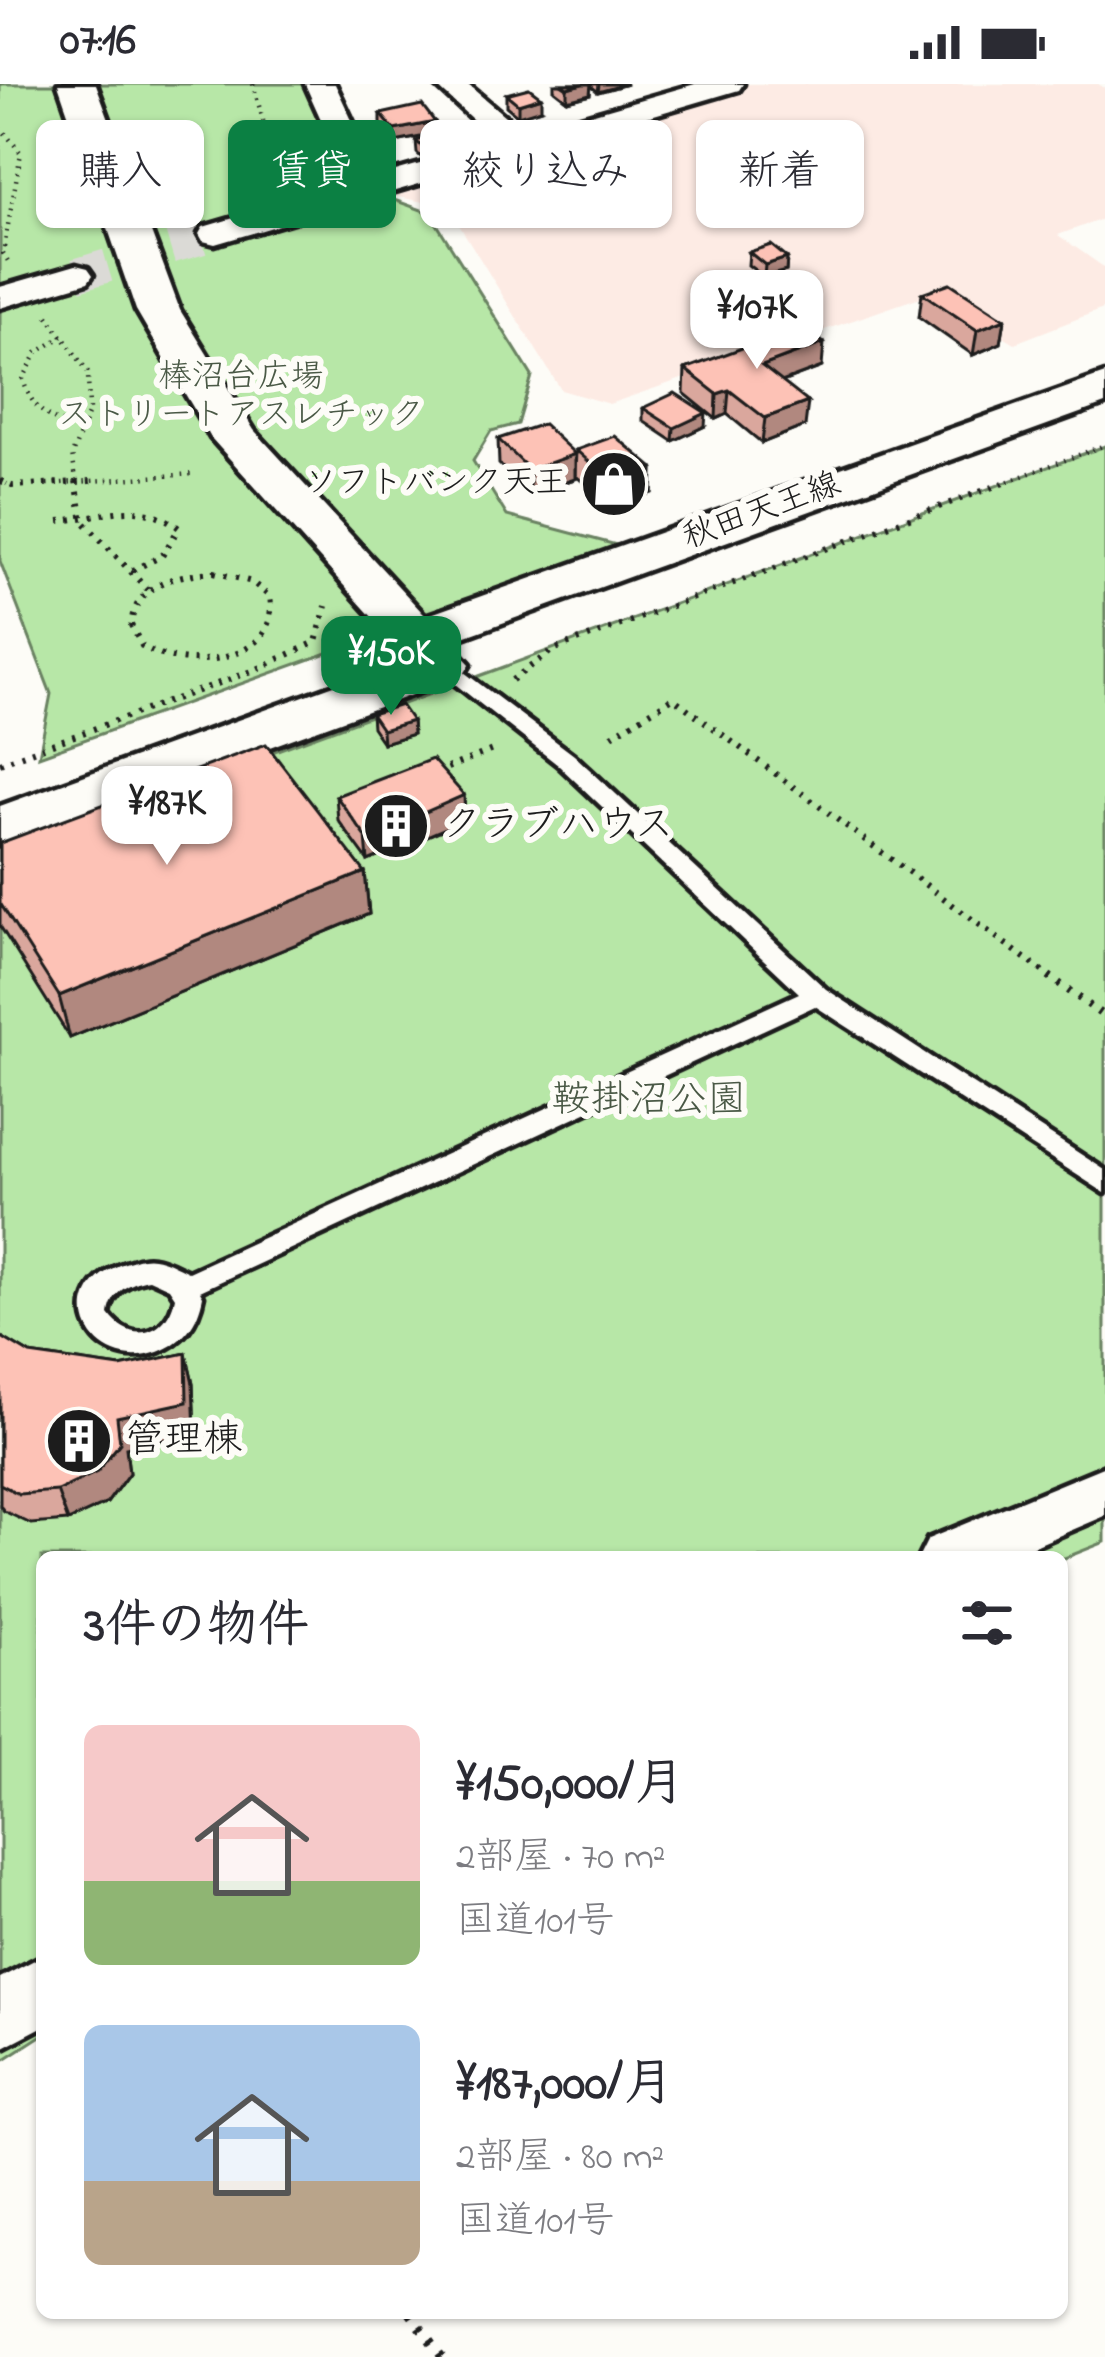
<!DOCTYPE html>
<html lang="ja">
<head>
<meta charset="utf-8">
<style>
  :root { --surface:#fff; --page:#f2f2f3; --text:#2b2b33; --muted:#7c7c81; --accent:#0b8043 }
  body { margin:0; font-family:"Indie Flower","Klee One",sans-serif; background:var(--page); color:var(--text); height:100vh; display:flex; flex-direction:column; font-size:45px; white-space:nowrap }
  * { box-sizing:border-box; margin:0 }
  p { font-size:39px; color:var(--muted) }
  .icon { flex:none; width:66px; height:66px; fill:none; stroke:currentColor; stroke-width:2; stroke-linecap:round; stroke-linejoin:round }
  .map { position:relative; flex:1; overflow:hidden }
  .details { position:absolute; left:36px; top:1467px; width:1032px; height:768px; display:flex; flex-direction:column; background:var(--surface); border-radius:18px; box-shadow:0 3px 9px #0004 }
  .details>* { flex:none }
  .top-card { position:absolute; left:36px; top:36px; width:1035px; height:108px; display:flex; gap:24px }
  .price { position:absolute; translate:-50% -102px; padding:0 27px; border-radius:24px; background:#fff; color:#222; font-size:39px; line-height:78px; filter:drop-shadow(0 3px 6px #0008) }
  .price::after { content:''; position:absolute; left:50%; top:72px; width:36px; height:27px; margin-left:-18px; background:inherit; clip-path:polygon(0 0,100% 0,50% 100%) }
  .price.current { background:var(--accent); color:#fff }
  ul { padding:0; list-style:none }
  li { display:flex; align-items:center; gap:36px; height:300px; padding:0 48px }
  li span { display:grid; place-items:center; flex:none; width:336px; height:240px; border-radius:18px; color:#555 }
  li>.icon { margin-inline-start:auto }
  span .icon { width:144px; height:144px; fill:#fffc; stroke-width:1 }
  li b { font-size:51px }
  h2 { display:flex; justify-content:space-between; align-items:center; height:144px; padding:0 48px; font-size:51px }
  .pill { padding:0 42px; border-radius:18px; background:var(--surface); box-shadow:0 3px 9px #0004; font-size:42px; line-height:108px }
  .pill.current { background:var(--accent); color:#fff }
  .status { display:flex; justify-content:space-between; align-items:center; height:84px; padding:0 60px; background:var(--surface); direction:ltr }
  .status svg { height:33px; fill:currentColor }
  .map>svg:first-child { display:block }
</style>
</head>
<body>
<div class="status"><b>07:16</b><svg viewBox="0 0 49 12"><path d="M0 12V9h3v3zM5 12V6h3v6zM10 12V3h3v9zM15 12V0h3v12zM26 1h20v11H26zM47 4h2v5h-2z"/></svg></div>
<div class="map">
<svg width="1105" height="2273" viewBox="0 0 1105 2273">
  <rect width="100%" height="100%" fill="#fdfcf7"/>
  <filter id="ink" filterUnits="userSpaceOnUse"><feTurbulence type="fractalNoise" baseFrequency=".00833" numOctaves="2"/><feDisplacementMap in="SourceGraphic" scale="24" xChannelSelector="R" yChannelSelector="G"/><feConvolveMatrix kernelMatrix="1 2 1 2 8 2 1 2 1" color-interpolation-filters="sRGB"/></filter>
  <g filter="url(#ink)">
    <polygon fill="#fdebe4" points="729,0 1098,0 1105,4 1105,134 1058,151 1105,184 1105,224 1015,259 932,209 609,320 561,306 448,123 369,107"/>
    <g fill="#b7e7a7" stroke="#6a8262" stroke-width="3">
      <polygon points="0,0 319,0 369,107 430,129 532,292 518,340 491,347 473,377 507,432 624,463 39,672 51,610 0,477"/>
      <polygon points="1105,362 1105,1458 1062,1475 42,1473 42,1951 0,1978 0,768"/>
    </g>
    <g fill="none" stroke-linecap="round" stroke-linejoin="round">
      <polyline stroke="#dbdad6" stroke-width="33" stroke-dasharray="33 16" stroke-linecap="butt" points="76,191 215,150"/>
      <g stroke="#1c1c1c" stroke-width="9">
        <path id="service" d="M 444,573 L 574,671 L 826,905 L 1105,1086 L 1105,1109 L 815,922 L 200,1207 L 203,1212 C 198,1239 184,1258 158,1268 C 90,1292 48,1205 125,1179 C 134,1176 144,1172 153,1174 C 164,1175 177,1183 188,1188 L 799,909 L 558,681 L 436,585 L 436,575 ZM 149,1195 L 169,1204 L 175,1213 C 168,1250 132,1262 109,1230 C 112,1208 128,1199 149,1195 Z"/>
      </g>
      <g stroke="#1c1c1c" stroke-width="9">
        <g id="minor">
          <polygon points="305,0 335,0 378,92 497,58 434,0 467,0 525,49 695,0 743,0 739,6 215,160 203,157 199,150 203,143 350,100"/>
          <polygon points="76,181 88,184 93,191 88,198 0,224 0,203"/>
          <polygon points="1105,1382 1105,1432 1009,1473 919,1473 928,1455"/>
          <polygon points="42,1872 42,1943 0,1965 0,1894"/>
        </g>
      </g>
      <g stroke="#1c1c1c" stroke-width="9">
        <polygon id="primary" points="1105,290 1105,320 436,563 418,568 400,563 392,552 400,541"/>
      </g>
      <g stroke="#1c1c1c" stroke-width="9">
        <polygon id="trunk" points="58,0 96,0 180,226 254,346 470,580 463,592 0,762 0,722 409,574 211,354 136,226"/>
      </g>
      <g stroke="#1c1c1c" stroke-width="4.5" stroke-dasharray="1.5 6" stroke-linecap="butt">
        <polyline points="253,0 276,84 286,95"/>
        <polyline points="0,43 21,69 3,169 8,177"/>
        <polyline points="48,232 88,288 89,328 72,371 77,400"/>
        <path d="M 63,252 L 37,269 L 23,295 C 32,327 51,338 83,344"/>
        <polyline points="0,396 7,400"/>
        <polyline points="47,400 193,390"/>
        <polyline points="1001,400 1105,361"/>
      </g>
      <g stroke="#1c1c1c" stroke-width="6" stroke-dasharray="3 8" stroke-linecap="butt">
        <polyline points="1,397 12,402 92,397"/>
        <polyline points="76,397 83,437 148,506"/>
        <path d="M 59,437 C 104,433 140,413 179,444 L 162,472 L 131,487"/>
        <path d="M 214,488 L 252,498 L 270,513 C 281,580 184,589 142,562 L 131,541 C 135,499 179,490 214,488 Z"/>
        <polyline points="512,596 553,566 1009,397"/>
        <polyline points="612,651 673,614 1053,895"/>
        <polyline points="0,679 255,586 316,558 326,522"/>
        <polyline points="437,688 495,665"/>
      </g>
      <polyline stroke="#1c1c1c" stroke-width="8" stroke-dasharray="3 9" stroke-linecap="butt" points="1049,892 1105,933"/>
      <polyline stroke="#1c1c1c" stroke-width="9" stroke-dasharray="4.5 12" stroke-linecap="butt" points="410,2229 442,2273"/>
      <use href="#service" fill="#fdfcf7" fill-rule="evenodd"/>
      <use href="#minor" fill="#fdfcf7" fill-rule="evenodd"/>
      <use href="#primary" fill="#fdfcf7" fill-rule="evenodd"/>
      <use href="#trunk" fill="#fdfcf7" fill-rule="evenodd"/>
    </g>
    <g fill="#daa79d" stroke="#1c1c1c" stroke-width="3">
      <polygon points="554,0 627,0 598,8 591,2 590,10 567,16 554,6"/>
      <polygon points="506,10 541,25 518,32 506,22"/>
      <polygon points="381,30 435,38 436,50 395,58 381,42"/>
      <polygon points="416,57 478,65 427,79 417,69"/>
      <polygon points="749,168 787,174 786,187 764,193 748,181"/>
      <polygon points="922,209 1005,235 1001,259 973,271 919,233"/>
      <polygon points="822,283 782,298 805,342 762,359 727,330 716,335 684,309 685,285"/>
      <polygon points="643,324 705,342 673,357 643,337"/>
      <polygon points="498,355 575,395 530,410 499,380"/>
      <polygon points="576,366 653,384 652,409 610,422 575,391"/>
      <polygon points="371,630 412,637 413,650 383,659 372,643"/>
      <polygon points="464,711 465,736 368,777 338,736 336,712"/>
      <polygon points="0,759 365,788 369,830 70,954 0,842"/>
      <polygon points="0,1252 30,1270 120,1283 186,1269 193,1300 195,1349 126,1364 129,1389 107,1419 68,1437 31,1440 4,1427 0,1422"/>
    </g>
    <g fill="#b1887f" stroke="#1c1c1c" stroke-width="3">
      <polygon points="582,0 591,0 590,10 567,16 567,4"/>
      <polygon points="599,0 627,0 598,8"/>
      <polygon points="541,13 541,25 518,32 518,20"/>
      <polygon points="435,38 436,50 395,58 394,46"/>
      <polygon points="478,53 478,65 427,79 427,67"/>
      <polygon points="787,174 786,187 764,193 765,181"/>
      <polygon points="1005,235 1001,259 973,271 977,246"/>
      <polygon points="824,259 822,283 760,306 762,282"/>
      <polygon points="729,306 727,330 716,335 717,310"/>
      <polygon points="808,318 805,342 762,359 765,334"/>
      <polygon points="706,329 705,342 673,357 674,344"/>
      <polygon points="575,370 575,395 530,410 530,386"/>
      <polygon points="653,384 652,409 610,422 611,397"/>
      <polygon points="412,637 413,650 383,659 382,646"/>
      <polygon points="464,711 465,736 368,777 366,753"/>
      <polygon points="365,788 369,830 70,954 59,912"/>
      <polygon points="186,1269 193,1300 195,1349 126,1364 129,1389 107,1419 68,1437 57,1407 117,1333"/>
    </g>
    <g fill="#fdc2b6" stroke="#1c1c1c" stroke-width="3">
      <polygon points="561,0 582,0 567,4"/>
      <polygon points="529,4 541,13 518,20 506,10"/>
      <polygon points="422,21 435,38 394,46 381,30"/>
      <polygon points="467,43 478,53 427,67 416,57"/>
      <polygon points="771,161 787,174 765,181 749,168"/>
      <polygon points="950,199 1005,235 977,246 922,209"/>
      <polygon points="802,242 824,259 762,282 808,318 765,334 729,306 717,310 685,285"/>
      <polygon points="675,309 706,329 674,344 643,324"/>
      <polygon points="543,340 575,370 530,386 498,355"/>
      <polygon points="615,352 653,384 611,397 576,366"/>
      <polygon points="401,621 412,637 382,646 371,630"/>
      <polygon points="266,660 365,788 59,912 0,819 0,759"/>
      <polygon points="432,675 464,711 387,745 366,753 336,712"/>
      <polygon points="0,1252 30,1270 120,1283 186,1269 187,1318 117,1333 120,1359 97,1388 57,1407 19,1410 0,1400"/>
    </g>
  </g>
  <defs>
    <g id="shop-disc" transform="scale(3.45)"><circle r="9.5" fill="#1c1c1c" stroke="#fdfcf7"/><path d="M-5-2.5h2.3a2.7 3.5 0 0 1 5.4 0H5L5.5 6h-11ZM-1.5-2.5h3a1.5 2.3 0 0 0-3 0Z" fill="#fff"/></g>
    <g id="building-disc" transform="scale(3.45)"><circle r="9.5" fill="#1c1c1c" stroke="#fdfcf7"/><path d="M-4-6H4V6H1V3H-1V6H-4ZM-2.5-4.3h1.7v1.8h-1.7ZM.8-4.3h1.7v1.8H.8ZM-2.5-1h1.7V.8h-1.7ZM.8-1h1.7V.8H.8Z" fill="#fff"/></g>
  </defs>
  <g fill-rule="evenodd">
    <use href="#shop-disc" x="614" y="400"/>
    <use href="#building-disc" x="396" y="742"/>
    <use href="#building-disc" x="79" y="1357"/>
  </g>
  <g text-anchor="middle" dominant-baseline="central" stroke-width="12" stroke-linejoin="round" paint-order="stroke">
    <g font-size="33" fill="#4a5946" stroke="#fdfcf7">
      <text x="241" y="294">棒沼台広場<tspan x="241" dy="38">ストリートアスレチック</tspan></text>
    </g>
    <g font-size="33" fill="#1c1c1c" stroke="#fdfcf7" text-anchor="end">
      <text x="568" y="400">ソフトバンク天王</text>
    </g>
    <g font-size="33" fill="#1c1c1c" stroke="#fdfcf7">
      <text transform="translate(762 428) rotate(-20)">秋田天王線</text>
    </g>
    <g font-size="39" fill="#1c1c1c" stroke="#fdfcf7" text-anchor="start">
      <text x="442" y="742">クラブハウス</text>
      <text x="125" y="1357">管理棟</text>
    </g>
    <g font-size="39" fill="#4a5946" stroke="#fdfcf7">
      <text x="649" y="1017">鞍掛沼公園</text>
    </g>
  </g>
</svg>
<b class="price" style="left:757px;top:288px">¥107K</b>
<b class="price current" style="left:391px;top:634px">¥150K</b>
<b class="price" style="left:167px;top:784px">¥187K</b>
<div class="top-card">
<a class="pill">購入</a>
<a class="pill current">賃貸</a>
<a class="pill">絞り込み</a>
<a class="pill">新着</a>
</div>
<section class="details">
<h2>3件の物件<svg class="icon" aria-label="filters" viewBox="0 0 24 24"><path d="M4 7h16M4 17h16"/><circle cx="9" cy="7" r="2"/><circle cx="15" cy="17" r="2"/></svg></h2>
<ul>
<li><span style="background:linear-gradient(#f6c9c9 65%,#8fb573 0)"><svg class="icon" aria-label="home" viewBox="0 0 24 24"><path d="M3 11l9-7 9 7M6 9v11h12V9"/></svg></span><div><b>¥150,000/月</b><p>2部屋 · 70 m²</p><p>国道101号</p></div></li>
<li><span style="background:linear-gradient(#a9c7e8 65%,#b9a48a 0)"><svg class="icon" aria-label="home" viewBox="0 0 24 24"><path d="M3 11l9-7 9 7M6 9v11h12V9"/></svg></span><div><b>¥187,000/月</b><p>2部屋 · 80 m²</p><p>国道101号</p></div></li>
</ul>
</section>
</div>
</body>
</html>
